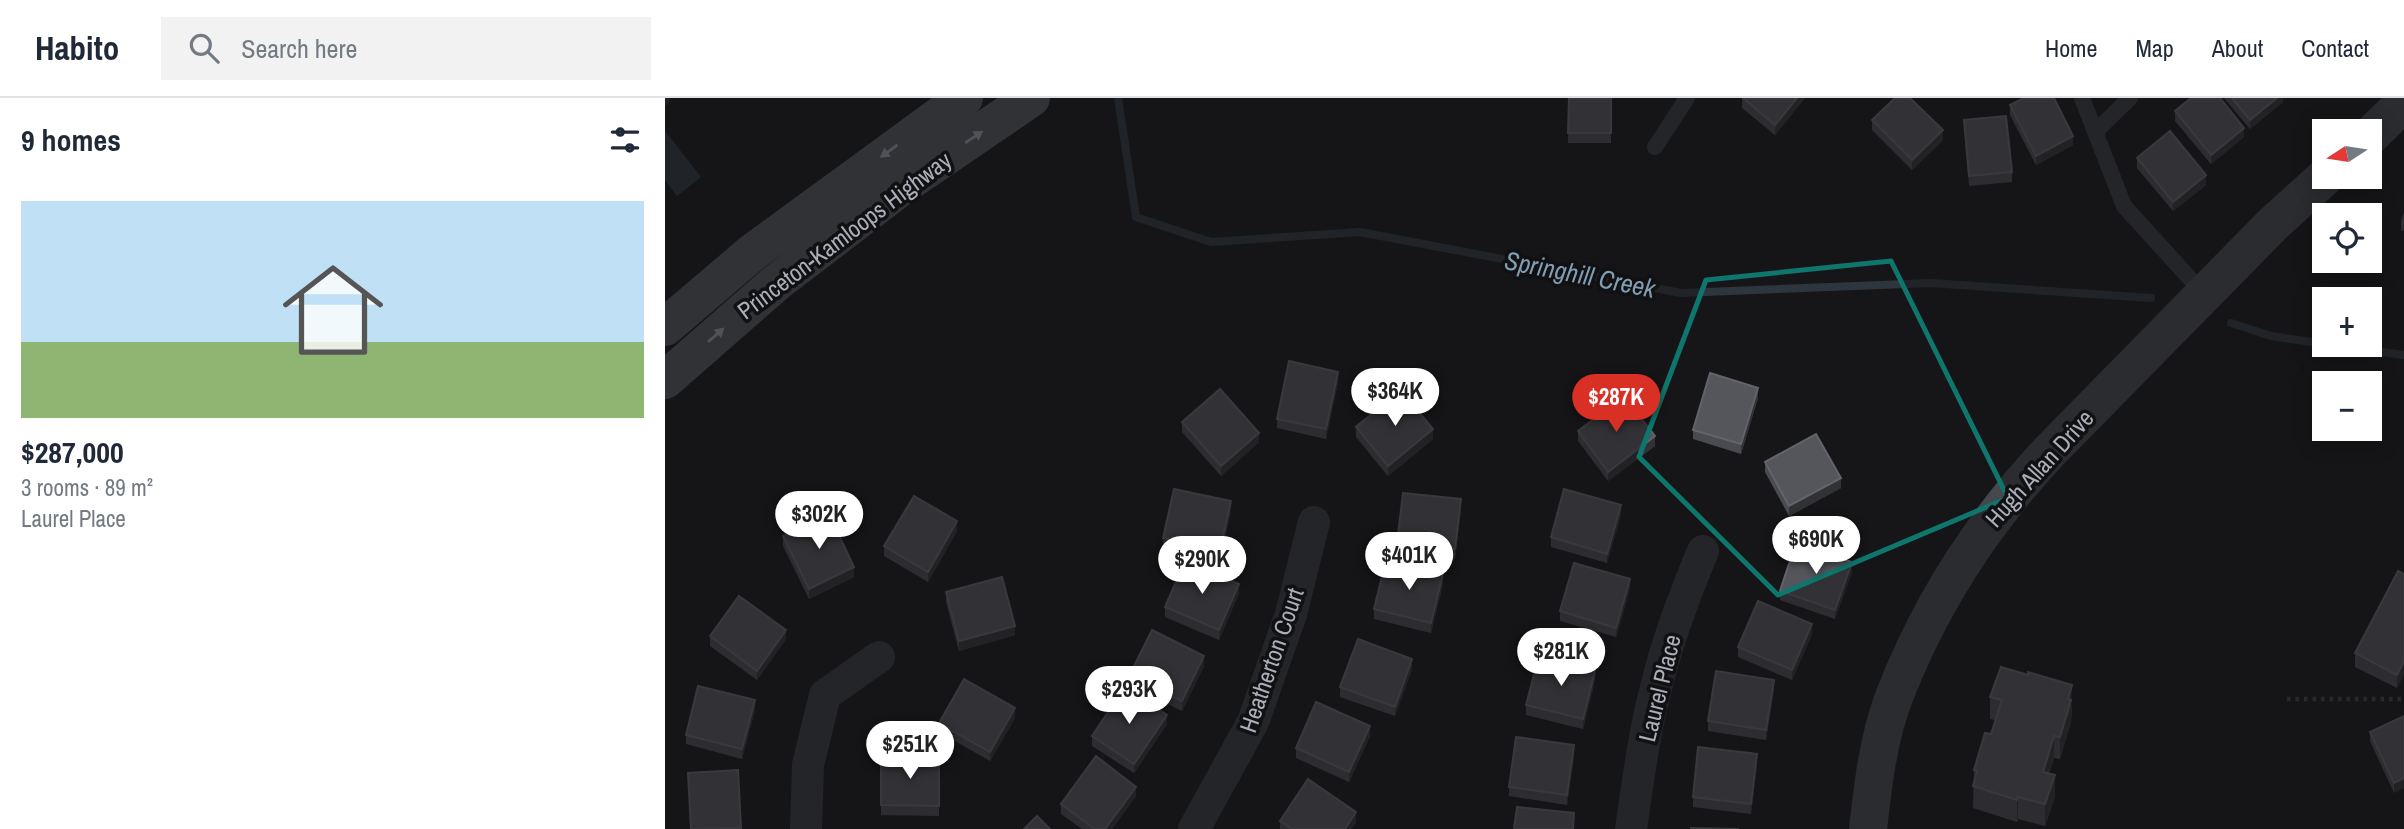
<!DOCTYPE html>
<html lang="en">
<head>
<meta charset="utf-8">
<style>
  :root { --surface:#fff; --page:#f2f2f3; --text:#1f2937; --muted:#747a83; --line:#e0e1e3; --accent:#d93025 }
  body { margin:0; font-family:"Archivo Narrow",sans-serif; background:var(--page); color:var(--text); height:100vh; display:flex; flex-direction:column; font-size:26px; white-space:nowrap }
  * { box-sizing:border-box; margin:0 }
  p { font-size:23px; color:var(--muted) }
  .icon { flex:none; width:38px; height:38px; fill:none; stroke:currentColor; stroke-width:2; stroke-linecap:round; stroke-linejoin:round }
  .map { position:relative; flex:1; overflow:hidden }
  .side { display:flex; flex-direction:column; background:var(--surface); width:665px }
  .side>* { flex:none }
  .needle { width:46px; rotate:258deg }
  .controls { position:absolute; left:1647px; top:21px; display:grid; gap:14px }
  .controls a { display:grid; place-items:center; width:70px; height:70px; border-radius:0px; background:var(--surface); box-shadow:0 4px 18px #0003; font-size:35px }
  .price { position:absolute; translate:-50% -60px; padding:0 16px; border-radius:24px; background:#fff; color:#222; font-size:23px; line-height:46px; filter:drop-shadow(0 2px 4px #0008) }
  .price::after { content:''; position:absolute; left:50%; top:42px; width:21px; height:16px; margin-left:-10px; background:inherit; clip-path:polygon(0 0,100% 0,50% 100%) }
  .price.on { background:var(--accent); color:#fff }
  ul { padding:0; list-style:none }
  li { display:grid; align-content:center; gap:14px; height:371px; padding:0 21px }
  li+li { border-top:2px solid var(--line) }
  li span { display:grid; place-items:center; height:217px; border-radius:0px; color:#555 }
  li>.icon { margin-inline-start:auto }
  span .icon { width:126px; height:126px; fill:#fffc; stroke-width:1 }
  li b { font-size:30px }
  h2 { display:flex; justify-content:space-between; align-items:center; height:84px; padding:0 21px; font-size:30px }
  header { display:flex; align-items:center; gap:42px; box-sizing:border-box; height:98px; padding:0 35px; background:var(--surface); border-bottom:2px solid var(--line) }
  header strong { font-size:33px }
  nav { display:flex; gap:38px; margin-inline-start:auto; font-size:24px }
  .search { width:490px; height:63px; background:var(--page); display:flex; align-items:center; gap:18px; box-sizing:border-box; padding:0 24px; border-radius:0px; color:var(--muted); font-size:26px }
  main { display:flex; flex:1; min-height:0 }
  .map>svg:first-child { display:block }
</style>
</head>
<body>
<header>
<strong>Habito</strong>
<div class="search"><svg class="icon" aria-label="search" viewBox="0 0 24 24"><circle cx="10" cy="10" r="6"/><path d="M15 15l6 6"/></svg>Search here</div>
<nav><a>Home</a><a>Map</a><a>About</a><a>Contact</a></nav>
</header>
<main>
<section class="side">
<h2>9 homes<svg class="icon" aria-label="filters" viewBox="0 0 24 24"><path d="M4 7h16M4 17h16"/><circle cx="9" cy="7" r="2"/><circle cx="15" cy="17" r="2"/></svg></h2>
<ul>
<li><span style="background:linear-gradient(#bfe0f5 65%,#8fb573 0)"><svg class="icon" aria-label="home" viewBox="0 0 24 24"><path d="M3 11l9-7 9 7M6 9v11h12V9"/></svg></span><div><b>$287,000</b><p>3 rooms · 89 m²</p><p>Laurel Place</p></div></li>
</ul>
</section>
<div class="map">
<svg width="1739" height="731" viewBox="0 0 1739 731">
  <rect width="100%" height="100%" fill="#161618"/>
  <polygon fill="#2d363c" points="0,33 36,79 12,98 0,82"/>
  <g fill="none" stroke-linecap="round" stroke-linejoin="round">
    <g stroke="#2d363c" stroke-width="8">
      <polyline points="453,0 471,119 546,144 695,134 1016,195 1266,185 1486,200"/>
      <polyline points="1566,225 1606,238 1659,246"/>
      <polyline points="1667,247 1739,257"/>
    </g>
    <polyline stroke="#3d3f44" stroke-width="4.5" stroke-dasharray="3.5 5" stroke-linecap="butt" points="1622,601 1739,601"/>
    <g stroke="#37383d" stroke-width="16">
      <polyline points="1417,0 1459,108 1539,196"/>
      <polyline points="1430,34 1465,0"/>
      <polyline points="990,49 1022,0"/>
    </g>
    <g stroke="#37383d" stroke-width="32">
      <polyline points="141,731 143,667 160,597 214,559"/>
      <polyline points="529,731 588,624 626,516 649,424"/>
      <path d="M 966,731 C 973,683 979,634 992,586 C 1003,540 1020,496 1038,453"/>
    </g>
    <g stroke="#45484d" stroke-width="38">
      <polyline points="1704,39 1739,5"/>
      <path d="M 1203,731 C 1208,687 1213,641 1229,599 C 1264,508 1316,427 1383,355 L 1608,126 L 1660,79"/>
    </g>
    <g stroke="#53565c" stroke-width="38">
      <polyline points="0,229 88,154 299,0"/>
      <polyline points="0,282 112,184 240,86 366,0"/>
    </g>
  </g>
  <g fill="#4a4b50">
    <polygon points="904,0 946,0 946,45 903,45"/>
    <polygon points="1140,0 1110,37 1077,10 1077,1"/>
    <polygon points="1559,0 1618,0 1618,4 1585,31"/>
    <polygon points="1345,7 1408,47 1371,67 1345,17"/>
    <polygon points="1510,13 1579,39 1546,66 1510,23"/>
    <polygon points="1207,22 1278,42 1247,72 1207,32"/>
    <polygon points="1299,22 1347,74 1347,84 1304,88"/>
    <polygon points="1472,60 1541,87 1508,113 1472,70"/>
    <polygon points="1739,115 1739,133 1736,132 1736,122"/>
    <polygon points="673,284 661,341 612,330 612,321"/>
    <polygon points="1093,300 1076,356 1028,341 1028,332"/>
    <polygon points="517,324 594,344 556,378 517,334"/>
    <polygon points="691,329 768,341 723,378 691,339"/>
    <polygon points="913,333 990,348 943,383 913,343"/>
    <polygon points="1100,364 1176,390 1124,418 1100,374"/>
    <polygon points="796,411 790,461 732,454 732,445"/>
    <polygon points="566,413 555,462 498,450 498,440"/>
    <polygon points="956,417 942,465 886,449 886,439"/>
    <polygon points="292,433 263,484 219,458 219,448"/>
    <polygon points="118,438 189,479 144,501 118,448"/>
    <polygon points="1733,473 1732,590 1690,569 1690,555"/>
    <polygon points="1187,474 1170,521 1115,502 1115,493"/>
    <polygon points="778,486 766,535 709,521 709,511"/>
    <polygon points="965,491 951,539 895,523 895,513"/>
    <polygon points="281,494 350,537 294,553 281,504"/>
    <polygon points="574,495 554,542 500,519 500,509"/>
    <polygon points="1147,536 1127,582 1073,559 1073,549"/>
    <polygon points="45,538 121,541 92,582 45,548"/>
    <polygon points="539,568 517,613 464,587 464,578"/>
    <polygon points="747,571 730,618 675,599 675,589"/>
    <polygon points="1363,577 1407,609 1406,624 1395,661 1389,660 1384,676 1390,699 1380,728 1353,721 1352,724 1308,710 1309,672 1326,636 1330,622 1325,621 1325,599"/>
    <polygon points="930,582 918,631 861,617 861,607"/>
    <polygon points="1109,592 1101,642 1043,633 1043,623"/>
    <polygon points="90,612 77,661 21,646 21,637"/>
    <polygon points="1739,618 1729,695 1705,643 1705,634"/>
    <polygon points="350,620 325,663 274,634 274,625"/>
    <polygon points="502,626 469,675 427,648 427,638"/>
    <polygon points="705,638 684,684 631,660 631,650"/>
    <polygon points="216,657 274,658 274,718 216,717"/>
    <polygon points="909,657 902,707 844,698 844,689"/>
    <polygon points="1092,666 1086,716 1028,709 1028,699"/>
    <polygon points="471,698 447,731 417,731 396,716 396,706"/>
    <polygon points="615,723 691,724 686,731 615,731"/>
  </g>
  <g fill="#313235">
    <polygon points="0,0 5,0 5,4 0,8"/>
    <polygon points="1132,0 1140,0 1110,37 1110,27"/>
    <polygon points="1612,0 1618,0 1618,4 1585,31 1585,22"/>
    <polygon points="1579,30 1579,39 1546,66 1546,57"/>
    <polygon points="1278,32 1278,42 1247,72 1247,62"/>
    <polygon points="1408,38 1408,47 1371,67 1371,58"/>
    <polygon points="1541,77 1541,87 1508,113 1508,104"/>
    <polygon points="673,274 673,284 661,341 661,331"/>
    <polygon points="1093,290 1093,300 1076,356 1076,346"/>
    <polygon points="768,331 768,341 723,378 723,368"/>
    <polygon points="594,335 594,344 556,378 556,368"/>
    <polygon points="990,338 990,348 943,383 943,374"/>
    <polygon points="1176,380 1176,390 1124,418 1124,408"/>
    <polygon points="796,401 796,411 790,461 790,451"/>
    <polygon points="566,403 566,413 555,462 555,452"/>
    <polygon points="956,407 956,417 942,465 942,456"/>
    <polygon points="292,423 292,433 263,484 263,474"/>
    <polygon points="1187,464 1187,474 1170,521 1170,512"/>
    <polygon points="189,469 189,479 144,501 144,491"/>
    <polygon points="778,476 778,486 766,535 766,525"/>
    <polygon points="965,481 965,491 951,539 951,530"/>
    <polygon points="574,486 574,495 554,542 554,532"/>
    <polygon points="1147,526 1147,536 1127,582 1127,572"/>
    <polygon points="350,528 350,537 294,553 294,543"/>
    <polygon points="121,532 121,541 92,582 92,573"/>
    <polygon points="539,558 539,568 517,613 517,603"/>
    <polygon points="747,561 747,571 730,618 730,609"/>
    <polygon points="1739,563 1739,577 1732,590 1732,577"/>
    <polygon points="930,573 930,582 918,631 918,621"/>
    <polygon points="1109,582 1109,592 1101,642 1101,632"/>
    <polygon points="1407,587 1406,624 1395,661 1395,639"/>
    <polygon points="90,602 90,612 77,661 77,651"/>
    <polygon points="350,610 350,620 325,663 325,654"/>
    <polygon points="502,617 502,626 469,675 469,666"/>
    <polygon points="705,628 705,638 684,684 684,674"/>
    <polygon points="1389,638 1389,660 1378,696 1378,674"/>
    <polygon points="909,647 909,657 902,707 902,697"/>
    <polygon points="1092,656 1092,666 1086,716 1086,706"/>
    <polygon points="1390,677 1390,699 1380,728 1380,706"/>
    <polygon points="1739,680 1739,690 1729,695 1729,685"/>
    <polygon points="471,689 471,698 447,731 440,731"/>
    <polygon points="1353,699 1353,721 1352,724 1352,702"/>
    <polygon points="691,714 691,724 686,731 680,731"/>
  </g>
  <g fill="#54565b" stroke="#62646a" stroke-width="2">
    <polygon points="904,0 946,0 946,35 903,35"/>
    <polygon points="1078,0 1132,0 1110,27"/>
    <polygon points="1230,0 1245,0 1278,32 1247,62 1207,22"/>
    <polygon points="1359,0 1389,0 1408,38 1371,58 1345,7"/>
    <polygon points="1526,0 1555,0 1579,30 1546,57 1510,13"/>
    <polygon points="1567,0 1612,0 1585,22"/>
    <polygon points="1341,18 1347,74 1304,78 1299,22"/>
    <polygon points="1505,33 1541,77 1508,104 1472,60"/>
    <polygon points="624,263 673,274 661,331 612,321"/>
    <polygon points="1045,275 1093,290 1076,346 1028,332"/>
    <polygon points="555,291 594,335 556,368 517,324"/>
    <polygon points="736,292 768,331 723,368 691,329"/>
    <polygon points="959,298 990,338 943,374 913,333"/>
    <polygon points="1151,336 1176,380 1124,408 1100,364"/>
    <polygon points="509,391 566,403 555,452 498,440"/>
    <polygon points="899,391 956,407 942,456 886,439"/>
    <polygon points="738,395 796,401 790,451 732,445"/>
    <polygon points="249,398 292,423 263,474 219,448"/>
    <polygon points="164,416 189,469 144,491 118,438"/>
    <polygon points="1131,445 1187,464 1170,512 1115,493"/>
    <polygon points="721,462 778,476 766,525 709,511"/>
    <polygon points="520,463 574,486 554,532 500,509"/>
    <polygon points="909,465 965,481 951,530 895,513"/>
    <polygon points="1733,473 1739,476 1739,563 1732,577 1690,555"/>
    <polygon points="337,479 350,528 294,543 281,494"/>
    <polygon points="74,498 121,532 92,573 45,538"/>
    <polygon points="1093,503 1147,526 1127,572 1073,549"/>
    <polygon points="487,532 539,558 517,603 464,578"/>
    <polygon points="693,541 747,561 730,609 675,589"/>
    <polygon points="874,558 930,573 918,621 861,607"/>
    <polygon points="1336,569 1363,577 1363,574 1407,587 1403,601 1406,602 1395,639 1389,638 1378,674 1390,677 1380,706 1353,699 1352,702 1308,688 1312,673 1309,672 1320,635 1326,636 1337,602 1325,599"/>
    <polygon points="1051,573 1109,582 1101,632 1043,623"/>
    <polygon points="299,581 350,610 325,654 274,625"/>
    <polygon points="33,588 90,602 77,651 21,637"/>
    <polygon points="460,589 502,617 469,666 427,638"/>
    <polygon points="651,604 705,628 684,674 631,650"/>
    <polygon points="1739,618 1739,680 1729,685 1705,634"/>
    <polygon points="851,639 909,647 902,697 844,689"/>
    <polygon points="1033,649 1092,656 1086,706 1028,699"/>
    <polygon points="216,657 274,658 274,708 216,707"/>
    <polygon points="431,658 471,689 440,731 430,731 396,706"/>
    <polygon points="73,672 76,730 26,731 23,675"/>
    <polygon points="643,681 691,714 680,731 627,731 615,723"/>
    <polygon points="852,709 909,715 908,731 849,731"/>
    <polygon points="372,718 385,731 359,731"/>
    <polygon points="1026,730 1074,731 1026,731"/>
  </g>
  <defs><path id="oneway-solid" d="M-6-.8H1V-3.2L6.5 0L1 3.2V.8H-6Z" transform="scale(1.75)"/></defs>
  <g fill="#989ca6">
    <use href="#oneway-solid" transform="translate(309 39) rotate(-34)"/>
    <use href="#oneway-solid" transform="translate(224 53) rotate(144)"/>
    <use href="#oneway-solid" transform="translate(51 237) rotate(-41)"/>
  </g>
  <path d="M0 0H1739V731H0ZM 1226,163 L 1343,400 L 1113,497 L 974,359 L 1041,182 Z" fill="#161618" fill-opacity=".55" fill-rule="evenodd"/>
  <path fill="none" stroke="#0f766e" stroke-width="5" stroke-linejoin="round" d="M 1226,163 L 1343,400 L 1113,497 L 974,359 L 1041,182 Z"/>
  <g text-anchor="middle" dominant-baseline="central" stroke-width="7" stroke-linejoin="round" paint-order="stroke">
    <g font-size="24" fill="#a9aeb8" stroke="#111113">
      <text transform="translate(179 137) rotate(-37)">Princeton-Kamloops Highway</text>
      <text transform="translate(1374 370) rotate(-48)">Hugh Allan Drive</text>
      <text transform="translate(606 562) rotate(-71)">Heatherton Court</text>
      <text transform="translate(994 590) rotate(-76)">Laurel Place</text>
    </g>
    <g font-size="26" font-style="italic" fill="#809db2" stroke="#111113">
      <text transform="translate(915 176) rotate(11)">Springhill Creek</text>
    </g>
  </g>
</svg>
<div class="controls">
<a><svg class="needle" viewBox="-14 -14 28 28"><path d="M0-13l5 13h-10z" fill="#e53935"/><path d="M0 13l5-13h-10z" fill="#747a83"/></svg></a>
<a><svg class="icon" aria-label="locate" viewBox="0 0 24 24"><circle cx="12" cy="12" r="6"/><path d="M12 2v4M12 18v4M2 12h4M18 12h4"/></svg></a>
<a>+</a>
<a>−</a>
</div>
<b class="price" style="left:730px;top:330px">$364K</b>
<b class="price on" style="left:951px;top:336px">$287K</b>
<b class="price" style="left:154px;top:453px">$302K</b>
<b class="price" style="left:1151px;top:478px">$690K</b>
<b class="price" style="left:744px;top:494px">$401K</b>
<b class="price" style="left:537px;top:498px">$290K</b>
<b class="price" style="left:896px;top:590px">$281K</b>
<b class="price" style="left:464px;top:628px">$293K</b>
<b class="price" style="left:245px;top:683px">$251K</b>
</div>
</main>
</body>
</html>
